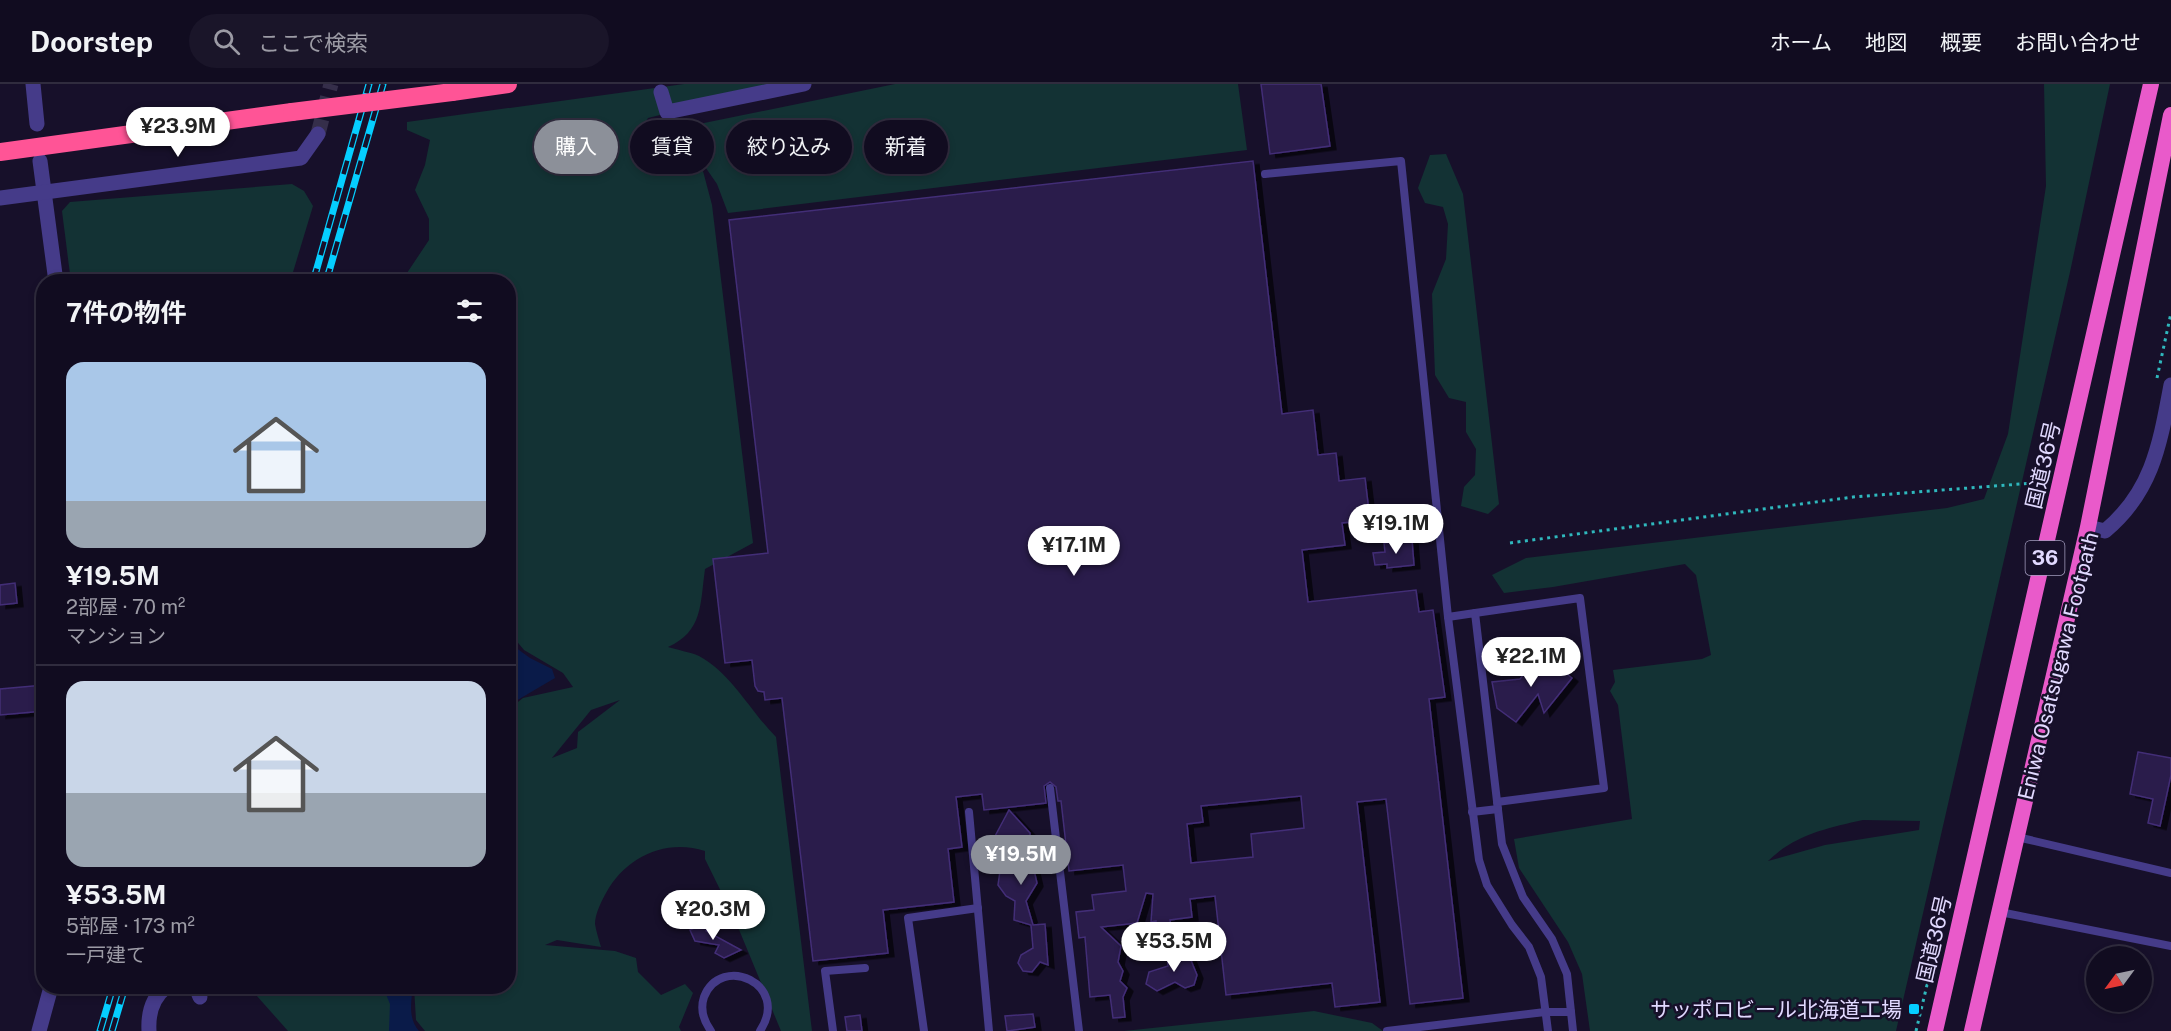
<!DOCTYPE html>
<html lang="ja">
<head>
<meta charset="utf-8">
<style>
  :root { --surface:#110c20; --page:#1a1529; --text:#f1f3f6; --muted:#9c9ba5; --line:#302c3e; --accent:#8c9099 }
  body { margin:0; font-family:"Public Sans","Noto Sans JP",sans-serif; background:var(--page); color:var(--text); height:100vh; display:flex; flex-direction:column; font-size:22px; white-space:nowrap }
  * { box-sizing:border-box; margin:0 }
  p { font-size:20px; color:var(--muted) }
  .icon { flex:none; width:33px; height:33px; fill:none; stroke:currentColor; stroke-width:2; stroke-linecap:round; stroke-linejoin:round }
  .map { position:relative; flex:1; overflow:hidden }
  .panel { position:absolute; left:36px; top:190px; width:480px; height:720px; display:flex; flex-direction:column; background:var(--surface); border-radius:24px; box-shadow:0 3px 9px #0003,0 0 0 2px var(--line) }
  .panel>* { flex:none }
  .top-card { position:absolute; left:534px; top:36px; width:570px; height:54px; display:flex; gap:12px }
  .needle { width:39px; rotate:237deg }
  .buttons { position:absolute; left:2086px; top:862px; display:grid; gap:12px }
  .buttons a { display:grid; place-items:center; width:66px; height:66px; border-radius:50%; background:var(--surface); box-shadow:0 3px 9px #0003,0 0 0 2px var(--line); font-size:30px }
  .price { position:absolute; translate:-50% -51px; padding:0 14px; border-radius:21px; background:#fff; color:#222; font-size:20px; line-height:39px; filter:drop-shadow(0 2px 3px #0008) }
  .price::after { content:''; position:absolute; left:50%; top:36px; width:18px; height:14px; margin-left:-9px; background:inherit; clip-path:polygon(0 0,100% 0,50% 100%) }
  .price.active { background:var(--accent); color:#fff }
  ul { padding:0; list-style:none }
  li { display:grid; align-content:center; gap:12px; height:318px; padding:0 30px }
  li+li { border-top:2px solid var(--line) }
  li span { display:grid; place-items:center; height:186px; border-radius:18px; color:#555 }
  li>.icon { margin-inline-start:auto }
  span .icon { width:108px; height:108px; fill:#fffc; stroke-width:1 }
  li b { font-size:26px }
  h2 { display:flex; justify-content:space-between; align-items:center; height:72px; padding:0 30px; font-size:26px }
  .chip { padding:0 21px; border-radius:27px; background:var(--surface); box-shadow:0 3px 9px #0003,0 0 0 2px var(--line); font-size:21px; line-height:54px }
  .chip.active { background:var(--accent); color:#fff }
  header { display:flex; align-items:center; gap:36px; box-sizing:border-box; height:84px; padding:0 30px; background:var(--surface); border-bottom:2px solid var(--line) }
  header strong { font-size:28px }
  nav { display:flex; gap:33px; margin-inline-start:auto; font-size:21px }
  .search { width:420px; height:54px; background:var(--page); display:flex; align-items:center; gap:15px; box-sizing:border-box; padding:0 21px; border-radius:33px; color:var(--muted); font-size:22px }
  .map>svg:first-child { display:block }
</style>
</head>
<body>
<header>
<strong>Doorstep</strong>
<div class="search"><svg class="icon" aria-label="search" viewBox="0 0 24 24"><circle cx="10" cy="10" r="6"/><path d="M15 15l6 6"/></svg>ここで検索</div>
<nav><a>ホーム</a><a>地図</a><a>概要</a><a>お問い合わせ</a></nav>
</header>
<div class="map">
<svg width="2171" height="947" viewBox="0 0 2171 947">
  <defs>
    <filter id="shadow"><feDropShadow dx="6" dy="3.5" stdDeviation="0" flood-color="#0009"/></filter>
  </defs>
  <rect width="100%" height="100%" fill="#17102a"/>
  <g fill="#133234" fill-rule="evenodd">
    <path d="M 684,0 L 785,0 L 648,34 L 638,51 L 672,55 L 703,87 L 712,121 L 753,459 L 705,485 C 700,521 703,547 668,563 C 677,566 690,568 699,572 C 732,590 750,627 776,653 L 812,947 L 781,947 L 735,836 L 705,775 L 705,767 C 665,754 625,774 606,809 C 601,818 595,830 595,840 C 596,847 599,856 601,863 L 557,856 L 545,861 L 615,867 L 636,874 L 638,888 L 661,911 L 685,900 L 693,909 L 679,943 L 681,947 L 425,947 L 416,936 L 414,903 L 508,903 L 508,737 L 515,737 L 509,734 L 509,625 L 523,614 L 573,603 L 563,589 L 524,566 L 509,548 L 508,198 L 384,198 L 407,189 L 429,156 L 429,135 L 415,106 L 425,81 L 430,56 L 407,46 L 407,38 ZM 620,616 L 578,648 L 577,664 L 552,674 L 591,626 Z"/>
    <polygon points="895,0 1238,0 1247,66 728,129 717,100 690,61 704,39"/>
    <path d="M 2044,0 L 2110,0 L 2070,188 L 1896,947 L 1590,947 L 1582,890 L 1568,858 L 1519,784 L 1514,755 L 1632,735 L 1618,621 L 1610,607 L 1615,598 L 1613,586 L 1702,575 L 1711,571 L 1696,491 L 1685,480 L 1553,503 L 1504,509 L 1492,491 L 1526,474 L 1947,424 L 1984,415 L 2008,350 L 2046,102 ZM 1863,736 L 1920,737 L 1919,746 L 1825,761 L 1768,777 C 1794,751 1827,744 1863,736 Z"/>
    <polygon points="1446,70 1463,110 1499,420 1488,430 1461,422 1464,403 1475,391 1476,365 1466,348 1466,318 1449,314 1435,291 1432,210 1446,175 1448,140 1443,123 1425,119 1418,104 1430,71"/>
    <polygon points="292,100 304,107 313,122 290,198 71,198 62,127 70,118"/>
    <path d="M 249,903 L 383,903 C 392,914 393,933 389,947 L 288,947 Z"/>
    <polygon points="1314,927 1372,939 1383,947 1124,947"/>
  </g>
  <g fill="#0a1b49">
    <polygon points="508,558 530,574 552,585 555,594 509,621"/>
    <path d="M 383,903 L 413,903 C 411,919 408,934 419,947 L 389,947 L 390,920 Z"/>
  </g>
  <g fill="#2a1c4b" stroke="#432e77" stroke-width="1.5" fill-rule="evenodd" filter="url(#shadow)">
    <polygon points="1261,0 1321,0 1330,62 1270,70"/>
    <path d="M 1253,77 L 1282,330 L 1313,326 L 1318,371 L 1336,369 L 1339,397 L 1365,394 L 1370,436 L 1342,439 L 1345,461 L 1302,466 L 1308,518 L 1416,506 L 1419,528 L 1433,526 L 1445,613 L 1429,615 L 1463,914 L 1410,920 L 1386,715 L 1357,718 L 1380,918 L 1335,923 L 1332,899 L 1226,911 L 1215,812 L 1190,815 L 1192,833 L 1170,836 L 1172,850 L 1157,852 L 1156,837 L 1151,838 L 1153,810 L 1146,809 L 1137,839 L 1101,843 L 1121,862 L 1118,878 L 1123,887 L 1120,897 L 1127,904 L 1123,913 L 1125,933 L 1113,934 L 1110,911 L 1090,913 L 1085,853 L 1079,854 L 1076,828 L 1094,826 L 1092,811 L 1126,807 L 1123,781 L 1069,787 L 1061,717 L 1058,717 L 1056,703 L 1050,698 L 1044,702 L 1046,719 L 984,726 L 982,710 L 956,713 L 962,763 L 948,765 L 954,818 L 883,826 L 888,869 L 813,877 L 782,614 L 765,616 L 764,608 L 758,607 L 755,602 L 752,576 L 725,579 L 713,475 L 768,469 L 729,136 ZM 1301,712 L 1304,744 L 1251,750 L 1253,773 L 1191,779 L 1187,740 L 1203,738 L 1201,722 Z"/>
    <polygon points="1412,456 1414,481 1387,484 1387,480 1375,481 1373,469 1385,468 1384,459"/>
    <polygon points="15,499 17,519 0,521 0,501"/>
    <polygon points="1540,568 1572,594 1544,629 1538,610 1516,638 1497,624 1492,598 1520,595"/>
    <polygon points="44,601 44,627 0,631 0,605"/>
    <polygon points="2138,668 2171,674 2171,691 2160,742 2148,739 2153,715 2130,710"/>
    <polygon points="1009,726 1030,749 1030,762 1023,773 1034,786 1037,799 1026,817 1033,841 1045,840 1048,881 1040,878 1032,888 1023,887 1018,879 1021,871 1033,864 1031,841 1014,836 1015,817 1006,812 998,801 1000,787 1009,776 998,766 994,754"/>
    <polygon points="710,836 706,847 741,866 724,874 715,869 719,861 695,857 690,846"/>
    <polygon points="1188,869 1197,891 1194,901 1185,904 1175,898 1157,907 1146,900 1149,888 1168,882 1167,873"/>
    <polygon points="1033,930 1035,943 1007,947 1005,932"/>
    <polygon points="860,931 862,947 847,947 845,933"/>
  </g>
  <g fill="none" stroke-linecap="round" stroke-linejoin="round">
    <polyline stroke="#352e4a" stroke-width="15" stroke-dasharray="15 8" stroke-linecap="butt" points="318,50 331,0"/>
    <g stroke="#2fb8bd" stroke-width="3" stroke-dasharray="3 4.5" stroke-linecap="butt">
      <polyline points="2157,294 2171,229"/>
      <polyline points="1510,459 1853,413 2046,398"/>
      <polyline points="1916,947 1927,901 1931,900"/>
    </g>
    <g stroke="#453b89" stroke-width="8">
      <polyline points="1265,90 1401,77 1448,533 1479,776 1487,801 1512,841 1529,863 1541,893 1548,947"/>
      <polyline points="1475,529 1580,514 1604,704 1497,718"/>
      <polyline points="1448,533 1475,529 1502,760 1523,813 1552,855 1567,890 1573,947"/>
      <polyline points="1050,704 1079,947"/>
      <polyline points="969,728 989,947"/>
      <polyline points="1472,728 1498,725"/>
      <polyline points="2017,753 2171,789"/>
      <polyline points="2000,828 2171,862"/>
      <path d="M 711,947 C 703,936 700,925 704,913 C 721,869 791,900 760,947"/>
      <polyline points="833,947 825,887 865,884"/>
      <polyline points="924,947 908,834 978,824"/>
      <polyline points="1387,947 1545,928 1571,928"/>
    </g>
    <g stroke="#453b89" stroke-width="15">
      <polyline points="33,0 37,40"/>
      <polyline points="661,8 667,28 804,0"/>
      <polyline points="40,77 56,198"/>
      <polyline points="0,114 301,74 318,50"/>
      <path d="M 2088,443 L 2105,447 C 2153,407 2160,359 2171,301"/>
      <polyline points="196,903 200,913"/>
      <polyline points="39,947 51,903"/>
      <path d="M 149,947 C 148,930 152,914 166,903"/>
    </g>
    <g stroke="#e95aca" stroke-width="16">
      <polyline points="1935,947 2151,0"/>
      <polyline points="1972,947 2088,443 2171,31"/>
    </g>
    <g stroke="#ff5496" stroke-width="18">
      <polyline points="452,8 508,0"/>
      <polyline points="0,68 292,28"/>
    </g>
    <g stroke="#05ceff" stroke-width="7">
      <g id="rail">
        <polyline points="313,198 369,0"/>
        <polyline points="326,198 383,0"/>
        <polyline points="100,947 113,903"/>
        <polyline points="112,947 125,903"/>
      </g>
    </g>
    <use href="#rail" stroke="#17102a" stroke-width="4.5" stroke-dasharray="14" stroke-linecap="butt"/>
    <polyline stroke="#ff5496" stroke-width="18" points="292,28 452,8"/>
  </g>
  <rect fill="#05ceff" stroke="#17102a" stroke-width="2" x="1908" y="919" width="12" height="12" rx="3"/>
  <g text-anchor="middle" dominant-baseline="central" stroke-width="5" stroke-linejoin="round" paint-order="stroke">
    <rect fill="#17102a" stroke="#a49dbf" stroke-width="1.5" x="2025.5" y="457" width="39" height="34" rx="4.5"/>
    <g font-size="20" font-weight="bold" fill="#e1d9ff">
      <text x="2045" y="474">36</text>
    </g>
    <g font-size="21" fill="#e1d9ff" stroke="#17102a">
      <text transform="translate(2043 381) rotate(-77)">国道36号</text>
      <text transform="translate(2058 582) rotate(-76)">Eniwa Osatsugawa Footpath</text>
      <text transform="translate(1934 855) rotate(-77)">国道36号</text>
    </g>
    <g font-size="21" fill="#e1d9ff" stroke="#17102a" text-anchor="end">
      <text x="1902" y="925">サッポロビール北海道工場</text>
    </g>
  </g>
</svg>
<div class="buttons">
<a><svg class="needle" viewBox="-14 -14 28 28"><path d="M0-13l5 13h-10z" fill="#e53935"/><path d="M0 13l5-13h-10z" fill="#9c9ba5"/></svg></a>
</div>
<b class="price" style="left:178px;top:74px">¥23.9M</b>
<b class="price" style="left:1396px;top:471px">¥19.1M</b>
<b class="price" style="left:1074px;top:493px">¥17.1M</b>
<b class="price" style="left:1531px;top:604px">¥22.1M</b>
<b class="price active" style="left:1021px;top:802px">¥19.5M</b>
<b class="price" style="left:713px;top:857px">¥20.3M</b>
<b class="price" style="left:1174px;top:889px">¥53.5M</b>
<div class="top-card">
<a class="chip active">購入</a>
<a class="chip">賃貸</a>
<a class="chip">絞り込み</a>
<a class="chip">新着</a>
</div>
<section class="panel">
<h2>7件の物件<svg class="icon" aria-label="filters" viewBox="0 0 24 24"><path d="M4 7h16M4 17h16"/><circle cx="9" cy="7" r="2"/><circle cx="15" cy="17" r="2"/></svg></h2>
<ul>
<li><span style="background:linear-gradient(#a9c7e8 75%,#9aa5b1 0)"><svg class="icon" aria-label="home" viewBox="0 0 24 24"><path d="M3 11l9-7 9 7M6 9v11h12V9"/></svg></span><div><b>¥19.5M</b><p>2部屋 · 70 m²</p><p>マンション</p></div></li>
<li><span style="background:linear-gradient(#c9d6e8 60%,#9aa5b1 0)"><svg class="icon" aria-label="home" viewBox="0 0 24 24"><path d="M3 11l9-7 9 7M6 9v11h12V9"/></svg></span><div><b>¥53.5M</b><p>5部屋 · 173 m²</p><p>一戸建て</p></div></li>
</ul>
</section>
</div>
</body>
</html>
